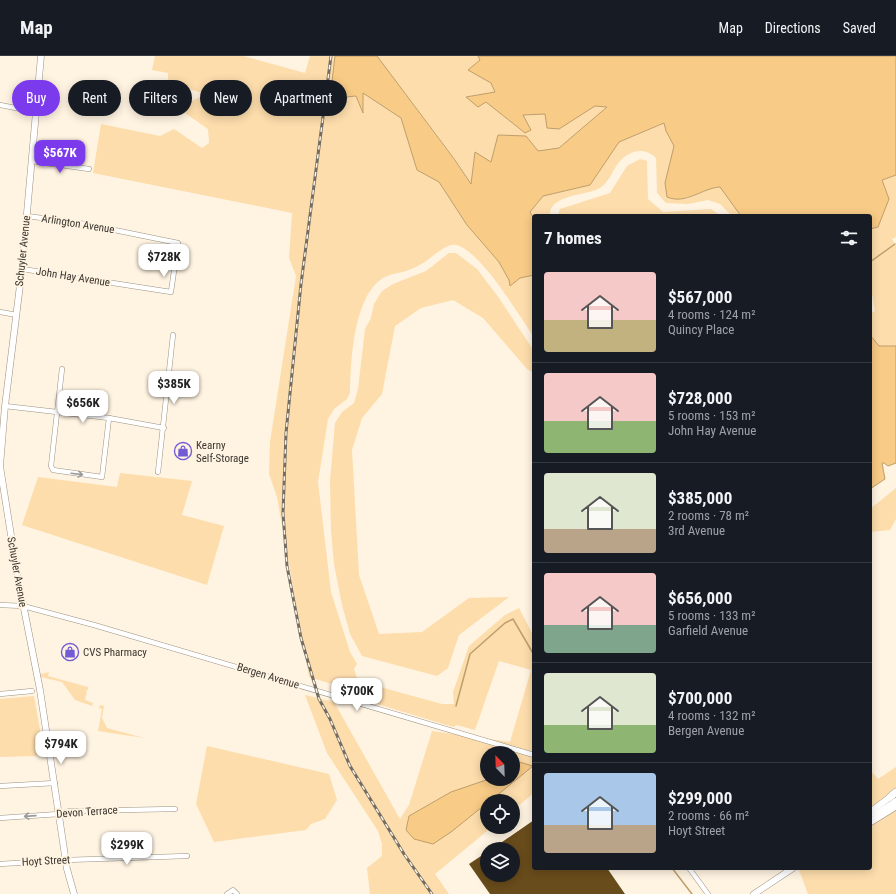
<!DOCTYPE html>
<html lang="en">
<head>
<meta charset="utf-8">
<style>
  :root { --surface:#171b24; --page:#242831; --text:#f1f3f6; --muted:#9ea1a6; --line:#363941; --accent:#7c3aed }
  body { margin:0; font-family:"Roboto Condensed",sans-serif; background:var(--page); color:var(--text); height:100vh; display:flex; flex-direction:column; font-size:15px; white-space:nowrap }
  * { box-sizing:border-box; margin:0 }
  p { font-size:13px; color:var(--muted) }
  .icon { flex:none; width:22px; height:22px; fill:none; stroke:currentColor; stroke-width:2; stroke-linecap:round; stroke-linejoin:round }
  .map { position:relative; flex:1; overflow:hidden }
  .side { position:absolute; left:532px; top:158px; width:340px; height:656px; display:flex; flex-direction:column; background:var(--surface); border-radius:4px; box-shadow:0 2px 10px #0003 }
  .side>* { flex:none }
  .banner { position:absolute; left:12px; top:24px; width:380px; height:36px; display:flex; gap:8px }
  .needle { width:26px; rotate:337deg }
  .fabs { position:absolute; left:480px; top:690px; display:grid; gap:8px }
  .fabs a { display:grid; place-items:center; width:40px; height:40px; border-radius:50%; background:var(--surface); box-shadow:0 2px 10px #0003; font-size:20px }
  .price { position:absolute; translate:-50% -34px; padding:0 9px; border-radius:8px; background:#fff; color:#222; font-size:13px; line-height:26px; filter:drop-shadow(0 1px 2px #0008) }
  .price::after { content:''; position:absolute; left:50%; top:24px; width:12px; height:9px; margin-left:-6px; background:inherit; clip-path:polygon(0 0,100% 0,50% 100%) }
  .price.current { background:var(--accent); color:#fff }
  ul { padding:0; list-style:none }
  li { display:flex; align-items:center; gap:12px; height:100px; padding:0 12px }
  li+li { border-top:1px solid var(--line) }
  li span { display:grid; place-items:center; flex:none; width:112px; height:80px; border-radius:4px; color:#555 }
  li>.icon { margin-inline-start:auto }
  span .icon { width:48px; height:48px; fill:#fffc; stroke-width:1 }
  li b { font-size:17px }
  h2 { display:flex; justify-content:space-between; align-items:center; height:48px; padding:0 12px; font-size:17px }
  .pill { padding:0 14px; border-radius:18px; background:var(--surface); box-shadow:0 2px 10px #0003; font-size:14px; line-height:36px }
  .pill.current { background:var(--accent); color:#fff }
  header { display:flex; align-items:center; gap:24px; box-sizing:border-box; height:56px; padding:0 20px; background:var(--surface); border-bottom:1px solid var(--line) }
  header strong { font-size:19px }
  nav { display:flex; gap:22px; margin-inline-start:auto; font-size:14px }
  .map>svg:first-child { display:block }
</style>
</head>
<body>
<header>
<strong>Map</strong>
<nav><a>Map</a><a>Directions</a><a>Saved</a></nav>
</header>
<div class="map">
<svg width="896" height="838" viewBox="0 0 896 838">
  <rect width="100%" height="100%" fill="#fff3e1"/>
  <g fill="#fdddac" fill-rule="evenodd">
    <path d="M 155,0 L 243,0 L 305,17 L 310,0 L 335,0 L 331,34 L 340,51 L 346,41 L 356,40 L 362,55 L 362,36 L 401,62 L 417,114 L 439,126 L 467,169 L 499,206 L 509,224 L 510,230 L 520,222 L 534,219 L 534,281 C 518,258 482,197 457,189 C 446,186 432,202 423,207 C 418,210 412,213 406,215 C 399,217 390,218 383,222 C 353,241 351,305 350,337 L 347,343 L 334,353 L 328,363 L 318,426 L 331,536 L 350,596 L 357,608 L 354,613 L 358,625 L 442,648 L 454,648 L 453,636 L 469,590 L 505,559 L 519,552 L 534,581 L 534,737 L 513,754 L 513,745 L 487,745 L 487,771 L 492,771 L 435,818 L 449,838 L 370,838 L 367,812 L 382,800 L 382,788 L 378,775 L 327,697 L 305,639 L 334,646 L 400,763 L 409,749 L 432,675 L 510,686 L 531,614 L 499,605 L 475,674 L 457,669 L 453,671 L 351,640 L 347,637 L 345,639 L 333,635 L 335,629 L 309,621 L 277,441 L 269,418 L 270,386 L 296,220 L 289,202 L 292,157 L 93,117 L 101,68 L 160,80 L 174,73 L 202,92 L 209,87 L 208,73 L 185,57 L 188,47 L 206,38 L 168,27 L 168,17 L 152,14 ZM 487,697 L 513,697 L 513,723 L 487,723 Z"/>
    <polygon points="377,0 478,0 480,4 468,14 491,27 495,37 466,41 486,46 525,77 522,59 545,58 559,73 595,50 607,51 559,92 537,95 526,80 491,106 475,97 471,128 458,107"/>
    <path d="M 665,67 L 666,75 L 674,90 L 672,101 L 686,143 L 712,132 L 721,131 L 741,160 L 732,160 L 720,148 L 708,144 L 688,148 L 666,147 L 657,137 L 656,102 C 645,91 631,94 621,104 C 612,113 610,127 598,133 C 586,139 548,139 550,160 L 534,160 L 534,163 L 529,156 L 543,140 L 590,129 L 619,86 Z"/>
    <polygon points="640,103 647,105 648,143 663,156 711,153 721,160 558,160 560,153 610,137 627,110"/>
    <polygon points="896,119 896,181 892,183 896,190 896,290 879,290 870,279 870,258 875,255 872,238 870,238 870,173 878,171 882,124"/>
    <polygon points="449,197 456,197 477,213 499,242 534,295 534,317 527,313 483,262 453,244 421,252 395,270 382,338 362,362 352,394 359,519 379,578 422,576 469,542 509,541 459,579 448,612 437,620 362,600 350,578 342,549 334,508 331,475 330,425 335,367 342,356 354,347 358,333 365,273 371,262 374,248 382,235 393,228 426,215"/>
    <polygon points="120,417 192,425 182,459 224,470 207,529 22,469 38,421 117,431"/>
    <polygon points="896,432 896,463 890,474 870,476 870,453"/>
    <polygon points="49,616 48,620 88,631 88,634 85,634 87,635 85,644 93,647 92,650 75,644 62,626 41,621 41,618"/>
    <polygon points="34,640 43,691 37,700 0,701 0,643"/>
    <polygon points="100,649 104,650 102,662 107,672 144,682 98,675 102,653 99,652"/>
    <polygon points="207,690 329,718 337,744 325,763 311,768 306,774 214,786 196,748"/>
    <polygon points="896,711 896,736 870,756 870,714 878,723"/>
    <polygon points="896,745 896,838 808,838 799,814 802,812 870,812 870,763"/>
  </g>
  <g fill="#f8cb86" stroke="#bf9e6c">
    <path d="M 335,0 L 377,0 L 455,104 L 471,128 L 475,96 L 491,106 L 498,79 L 526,80 L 538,95 L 559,92 L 607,51 L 595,50 L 559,73 L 547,72 L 545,58 L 523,59 L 531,74 L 525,77 L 486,46 L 478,51 L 466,41 L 495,36 L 491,27 L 468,14 L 480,4 L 478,0 L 896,0 L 896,119 L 882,124 L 889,143 L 878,171 L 870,173 L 870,160 L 741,160 L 720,131 C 702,132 686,149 667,141 L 665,127 L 674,90 L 666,75 L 664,67 L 619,86 L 590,129 L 543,140 L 530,156 L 534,163 L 534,219 L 520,222 L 510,230 L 509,224 L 499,206 L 467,169 L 439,126 L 417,114 L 401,62 L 363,37 L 363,57 L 356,40 L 346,41 L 341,52 L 331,34 Z"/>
    <polygon points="870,279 879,290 896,290 896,407 888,410 884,407 882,407 885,423 870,433 870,435"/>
    <polygon points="519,706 533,710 490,745 487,745 487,747 451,776 433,788 414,783 406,774 409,760 451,736 489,723 513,723 513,710"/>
  </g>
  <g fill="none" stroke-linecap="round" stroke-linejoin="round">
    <g stroke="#bf9e6c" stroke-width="1.5">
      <polyline points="870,206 895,188"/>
      <polyline points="456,650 470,598 505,567 513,563 534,599"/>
      <polyline points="672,812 692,838"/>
    </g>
  </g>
  <polygon fill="#694c1b" points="534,764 534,812 607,812 625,838 490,838 469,808 487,796 487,819 513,819 513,793 492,793"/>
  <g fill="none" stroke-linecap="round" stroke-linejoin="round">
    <g stroke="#9d9282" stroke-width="5.5">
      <g id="minor">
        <polyline points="0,49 36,56"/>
        <polyline points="32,105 89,113"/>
        <polyline points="22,213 171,236 178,187 85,168 27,160"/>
        <polyline points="0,256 17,259"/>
        <polyline points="62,313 51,410 53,414 102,421 109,362"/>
        <polyline points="5,350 109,362 164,372"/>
        <polyline points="158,416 173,279"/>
        <polyline points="0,549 23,550 94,569 534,699"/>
        <polyline points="0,638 32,635"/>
        <polyline points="0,730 55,727"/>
        <polyline points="0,762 59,758 70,755 175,753"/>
        <polyline points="0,808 66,804 187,800"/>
        <polyline points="689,812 708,838"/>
        <polyline points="227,838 233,834 237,838"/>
      </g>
    </g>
    <g stroke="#9d9282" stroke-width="7">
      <g id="major">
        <polyline points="41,0 22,213 5,350 0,410 17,517 40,634 67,813 74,838"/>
        <polyline points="870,756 893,739"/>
        <polyline points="875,759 896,745"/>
        <polyline points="754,838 793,812"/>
      </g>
    </g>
    <g stroke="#9d9282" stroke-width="8">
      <g id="highway">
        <polyline points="890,741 896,736"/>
        <polyline points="870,766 896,750"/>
      </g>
    </g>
    <use href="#minor" stroke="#fff" stroke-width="4.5"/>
    <use href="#major" stroke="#fff" stroke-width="6"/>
    <use href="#highway" stroke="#fff" stroke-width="7"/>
    <g stroke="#746d64" stroke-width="3">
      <polyline id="rail" points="331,0 301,228 286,377 283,457 287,510 301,582 319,643 330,663 350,710 404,798 432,838"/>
    </g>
    <use href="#rail" stroke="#fff3e1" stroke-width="1.5" stroke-dasharray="4.5" stroke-linecap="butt"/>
  </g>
  <defs><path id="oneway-shaft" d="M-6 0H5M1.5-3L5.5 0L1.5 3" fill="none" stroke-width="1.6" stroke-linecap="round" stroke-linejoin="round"/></defs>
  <g stroke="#9c9a97">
    <use href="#oneway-shaft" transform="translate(77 418) rotate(7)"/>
    <use href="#oneway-shaft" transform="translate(30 760) rotate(176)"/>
  </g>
  <defs>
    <g id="shop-ring" transform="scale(0.9)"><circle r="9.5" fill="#fff3e1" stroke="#725bd5" stroke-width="1.5"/><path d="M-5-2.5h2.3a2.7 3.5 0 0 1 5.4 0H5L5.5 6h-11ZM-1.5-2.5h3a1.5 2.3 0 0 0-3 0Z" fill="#725bd5"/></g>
  </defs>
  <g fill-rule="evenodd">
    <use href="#shop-ring" x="183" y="395"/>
    <use href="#shop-ring" x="70" y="596"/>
  </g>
  <g text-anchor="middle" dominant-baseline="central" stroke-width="4" stroke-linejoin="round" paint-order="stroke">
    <g font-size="11" fill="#3a352f" stroke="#fff3e1">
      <text transform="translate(78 168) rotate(9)">Arlington Avenue</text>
      <text transform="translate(23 195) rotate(-84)">Schuyler Avenue</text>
      <text transform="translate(73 221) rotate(9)">John Hay Avenue</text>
      <text transform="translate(17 516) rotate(80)">Schuyler Avenue</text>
      <text transform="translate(268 620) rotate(17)">Bergen Avenue</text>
      <text transform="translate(87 756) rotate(-4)">Devon Terrace</text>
      <text transform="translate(46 805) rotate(-3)">Hoyt Street</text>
    </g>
    <g font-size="11" fill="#3a352f" stroke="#fff3e1" text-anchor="start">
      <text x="196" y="389">Kearny<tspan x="196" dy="13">Self-Storage</tspan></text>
      <text x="83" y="596">CVS Pharmacy</text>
    </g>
  </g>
</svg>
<div class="fabs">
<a><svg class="needle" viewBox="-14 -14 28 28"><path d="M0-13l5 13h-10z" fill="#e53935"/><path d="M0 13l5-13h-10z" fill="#9ea1a6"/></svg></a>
<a><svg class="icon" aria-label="locate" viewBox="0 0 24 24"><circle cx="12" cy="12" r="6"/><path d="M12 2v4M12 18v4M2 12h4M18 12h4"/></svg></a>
<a><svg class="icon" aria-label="layers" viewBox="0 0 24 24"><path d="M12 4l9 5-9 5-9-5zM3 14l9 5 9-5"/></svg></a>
</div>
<b class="price current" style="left:60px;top:118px">$567K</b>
<b class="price" style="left:164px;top:222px">$728K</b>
<b class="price" style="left:174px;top:349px">$385K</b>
<b class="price" style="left:83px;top:368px">$656K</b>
<b class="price" style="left:357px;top:656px">$700K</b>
<b class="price" style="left:61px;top:709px">$794K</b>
<b class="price" style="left:127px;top:810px">$299K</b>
<div class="banner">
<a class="pill current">Buy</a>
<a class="pill">Rent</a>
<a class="pill">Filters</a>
<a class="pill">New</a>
<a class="pill">Apartment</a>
</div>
<section class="side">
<h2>7 homes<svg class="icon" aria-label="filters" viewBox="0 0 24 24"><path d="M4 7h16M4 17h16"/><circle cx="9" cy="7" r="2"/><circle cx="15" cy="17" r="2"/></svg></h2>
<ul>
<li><span style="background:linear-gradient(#f6c9c9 60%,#c2b280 0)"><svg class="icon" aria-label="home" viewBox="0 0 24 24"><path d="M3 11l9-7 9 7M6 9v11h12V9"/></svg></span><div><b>$567,000</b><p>4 rooms · 124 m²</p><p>Quincy Place</p></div></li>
<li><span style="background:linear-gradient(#f6c9c9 60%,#8fb573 0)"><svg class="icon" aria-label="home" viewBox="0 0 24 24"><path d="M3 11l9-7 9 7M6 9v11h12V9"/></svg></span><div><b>$728,000</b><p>5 rooms · 153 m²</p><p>John Hay Avenue</p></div></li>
<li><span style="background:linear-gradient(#dfe7d0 70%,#b9a48a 0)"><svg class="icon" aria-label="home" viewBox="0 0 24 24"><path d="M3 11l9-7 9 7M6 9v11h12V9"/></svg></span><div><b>$385,000</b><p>2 rooms · 78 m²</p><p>3rd Avenue</p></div></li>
<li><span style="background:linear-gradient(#f6c9c9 65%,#7fa58c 0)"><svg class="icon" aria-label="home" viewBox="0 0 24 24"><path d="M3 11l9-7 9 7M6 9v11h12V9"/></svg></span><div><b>$656,000</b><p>5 rooms · 133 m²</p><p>Garfield Avenue</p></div></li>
<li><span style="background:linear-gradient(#dfe7d0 65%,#8fb573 0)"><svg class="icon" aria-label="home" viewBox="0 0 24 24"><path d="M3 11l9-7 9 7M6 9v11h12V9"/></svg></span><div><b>$700,000</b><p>4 rooms · 132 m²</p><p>Bergen Avenue</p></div></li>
<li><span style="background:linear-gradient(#a9c7e8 65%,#b9a48a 0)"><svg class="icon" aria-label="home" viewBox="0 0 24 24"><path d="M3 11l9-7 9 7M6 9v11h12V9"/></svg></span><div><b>$299,000</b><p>2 rooms · 66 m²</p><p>Hoyt Street</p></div></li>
</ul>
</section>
</div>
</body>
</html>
